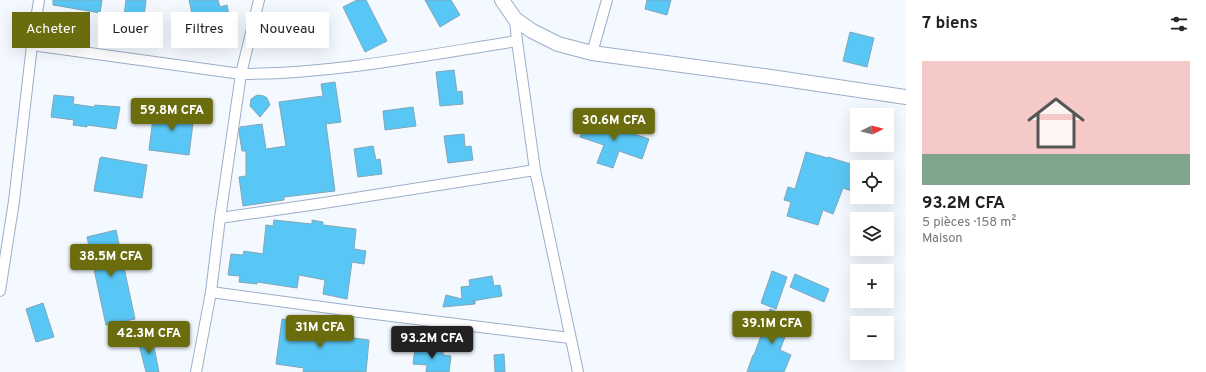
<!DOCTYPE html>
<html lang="fr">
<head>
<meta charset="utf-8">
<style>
  :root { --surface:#fff; --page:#f6f6f6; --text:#222; --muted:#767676; --line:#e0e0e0; --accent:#6a6c0d }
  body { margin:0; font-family:Overpass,sans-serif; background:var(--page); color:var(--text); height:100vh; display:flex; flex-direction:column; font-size:15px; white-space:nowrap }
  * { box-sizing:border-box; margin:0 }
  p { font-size:13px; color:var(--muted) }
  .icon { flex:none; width:22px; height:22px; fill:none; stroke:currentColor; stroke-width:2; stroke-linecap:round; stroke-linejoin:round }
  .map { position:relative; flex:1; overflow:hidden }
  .details { display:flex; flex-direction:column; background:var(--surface); width:300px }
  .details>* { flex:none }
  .hud { position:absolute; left:12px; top:12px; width:380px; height:36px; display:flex; gap:8px }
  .needle { width:26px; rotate:84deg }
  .buttons { position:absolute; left:850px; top:108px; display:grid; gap:8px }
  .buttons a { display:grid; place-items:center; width:44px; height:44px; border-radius:0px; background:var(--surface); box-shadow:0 4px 16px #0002; font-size:20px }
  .price { position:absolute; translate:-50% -34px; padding:0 9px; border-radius:4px; background:var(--accent); color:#fff; font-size:13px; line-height:26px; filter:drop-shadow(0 1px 2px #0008) }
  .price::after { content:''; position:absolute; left:50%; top:24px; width:12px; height:9px; margin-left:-6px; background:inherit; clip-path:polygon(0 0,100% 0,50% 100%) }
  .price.on { background:#222; color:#fff }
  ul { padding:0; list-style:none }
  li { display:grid; align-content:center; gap:8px; height:212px; padding:0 16px }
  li+li { border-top:1px solid var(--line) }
  li span { display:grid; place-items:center; height:124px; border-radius:0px; color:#555 }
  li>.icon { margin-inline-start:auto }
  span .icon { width:72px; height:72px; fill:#fffc; stroke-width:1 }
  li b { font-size:17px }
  h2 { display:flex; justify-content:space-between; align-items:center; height:48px; padding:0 16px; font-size:17px }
  .tag { padding:0 14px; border-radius:0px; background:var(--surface); box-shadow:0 4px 16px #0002; font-size:14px; line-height:36px }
  .tag.on { background:var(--accent); color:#fff }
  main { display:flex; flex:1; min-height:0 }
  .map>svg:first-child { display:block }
</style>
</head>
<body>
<main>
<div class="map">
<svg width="906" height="372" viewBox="0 0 906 372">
  <rect width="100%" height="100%" fill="#f4f9ff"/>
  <g fill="#59c7f5" stroke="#81a6b7">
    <polygon points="53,0 102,0 100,13 53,5"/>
    <polygon points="126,0 146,0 144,17 124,15"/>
    <polygon points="189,0 218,0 220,7 227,5 229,16 188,26 186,16 192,14"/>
    <polygon points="357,0 366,0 387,41 365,52 343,7"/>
    <polygon points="425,0 451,0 460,15 440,27"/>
    <polygon points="647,0 671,0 667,15 645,9"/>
    <polygon points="850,32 874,38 867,67 843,61"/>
    <polygon points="454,70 457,92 462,91 463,104 440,106 436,72"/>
    <polygon points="335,82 341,122 326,124 335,191 284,197 284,200 243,206 239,177 246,176 246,151 242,151 239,132 240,127 262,124 266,149 286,146 279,102 323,96 321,84"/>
    <polygon points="54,95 74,97 73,104 94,107 95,105 120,107 116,129 87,125 87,127 73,125 74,120 51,117"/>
    <polygon points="257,95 264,96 267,98 270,105 260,117 250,106 251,99"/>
    <polygon points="413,107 416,126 385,130 383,111"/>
    <polygon points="154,110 194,115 189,155 149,150"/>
    <polygon points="587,118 649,139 642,159 619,151 613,168 597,163 604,145 580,137"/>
    <polygon points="464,134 465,147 471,146 473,160 448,163 444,136"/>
    <polygon points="373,146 376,160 380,159 382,174 358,177 354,149"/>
    <polygon points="806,152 828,158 828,157 857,166 857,193 843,188 833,214 823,210 818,225 787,216 791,202 784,200 788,187 795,189"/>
    <polygon points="101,157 147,165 142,198 94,191 100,158 101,158"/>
    <polygon points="274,220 312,224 312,220 323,222 323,225 356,229 354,249 366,251 364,264 352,262 347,299 323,294 325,280 299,275 297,288 257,282 257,284 239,282 240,276 228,275 231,254 243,255 244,251 263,254 266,225 273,226"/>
    <polygon points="116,230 135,319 106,325 87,237"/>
    <polygon points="772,271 787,277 776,309 761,303"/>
    <polygon points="795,274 829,289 824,302 790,287"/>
    <polygon points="492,276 494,286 500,285 502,296 472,301 475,301 475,304 443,307 446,295 462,299 461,287 470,286 469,280"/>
    <polygon points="43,303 54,337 36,342 26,309"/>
    <polygon points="770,309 792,318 780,350 791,355 784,372 747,372 753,355 754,355 762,333 761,333"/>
    <polygon points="282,319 325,325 324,334 369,340 366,372 303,372 304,368 276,364"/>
    <polygon points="152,337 159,372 146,372 138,341"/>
    <polygon points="415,348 443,352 443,355 451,356 449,372 426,372 427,365 413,364"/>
    <polygon points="504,354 505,372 495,372 494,355"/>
  </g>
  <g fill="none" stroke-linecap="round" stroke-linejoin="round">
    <g stroke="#9baecb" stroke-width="12">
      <g id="street">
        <polyline points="515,19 517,41 535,170 578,372"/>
        <path d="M 32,45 L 241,74 C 333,74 427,55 517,41"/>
        <polyline points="592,53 607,0"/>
        <polyline points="220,218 317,204 535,170"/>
        <polyline points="0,291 14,201 32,45 39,0"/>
        <polyline points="211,292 359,312 570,338"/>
        <polyline points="196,372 211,292 220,218 241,74 259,0"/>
      </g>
    </g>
    <g stroke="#9baecb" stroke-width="16">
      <polyline id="secondary" points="502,0 515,19 532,31 558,44 592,53 764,76 906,97"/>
    </g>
    <use href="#street" stroke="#fff" stroke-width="10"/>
    <use href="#secondary" stroke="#fff" stroke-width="14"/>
  </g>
</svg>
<div class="buttons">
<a><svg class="needle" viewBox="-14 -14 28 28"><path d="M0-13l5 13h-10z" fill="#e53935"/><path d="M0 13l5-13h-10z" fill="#767676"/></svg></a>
<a><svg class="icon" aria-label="locate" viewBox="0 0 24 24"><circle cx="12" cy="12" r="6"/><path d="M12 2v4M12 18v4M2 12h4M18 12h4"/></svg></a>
<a><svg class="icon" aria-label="layers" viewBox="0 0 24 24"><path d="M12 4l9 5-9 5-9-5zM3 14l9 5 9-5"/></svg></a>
<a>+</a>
<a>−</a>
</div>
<b class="price" style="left:172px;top:132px">59.8M CFA</b>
<b class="price" style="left:614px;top:142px">30.6M CFA</b>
<b class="price" style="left:111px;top:278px">38.5M CFA</b>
<b class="price" style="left:772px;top:345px">39.1M CFA</b>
<b class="price" style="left:320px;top:349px">31M CFA</b>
<b class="price" style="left:149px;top:355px">42.3M CFA</b>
<b class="price on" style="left:432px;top:360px">93.2M CFA</b>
<div class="hud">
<a class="tag on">Acheter</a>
<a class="tag">Louer</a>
<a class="tag">Filtres</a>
<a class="tag">Nouveau</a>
</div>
</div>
<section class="details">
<h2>7 biens<svg class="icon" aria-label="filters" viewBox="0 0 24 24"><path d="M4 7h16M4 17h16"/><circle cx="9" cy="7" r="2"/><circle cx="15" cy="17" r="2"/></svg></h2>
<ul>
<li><span style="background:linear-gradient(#f6c9c9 75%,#7fa58c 0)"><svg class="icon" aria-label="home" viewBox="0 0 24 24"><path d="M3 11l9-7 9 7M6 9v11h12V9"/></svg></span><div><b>93.2M CFA</b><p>5 pièces · 158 m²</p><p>Maison</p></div></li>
</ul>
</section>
</main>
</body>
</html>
